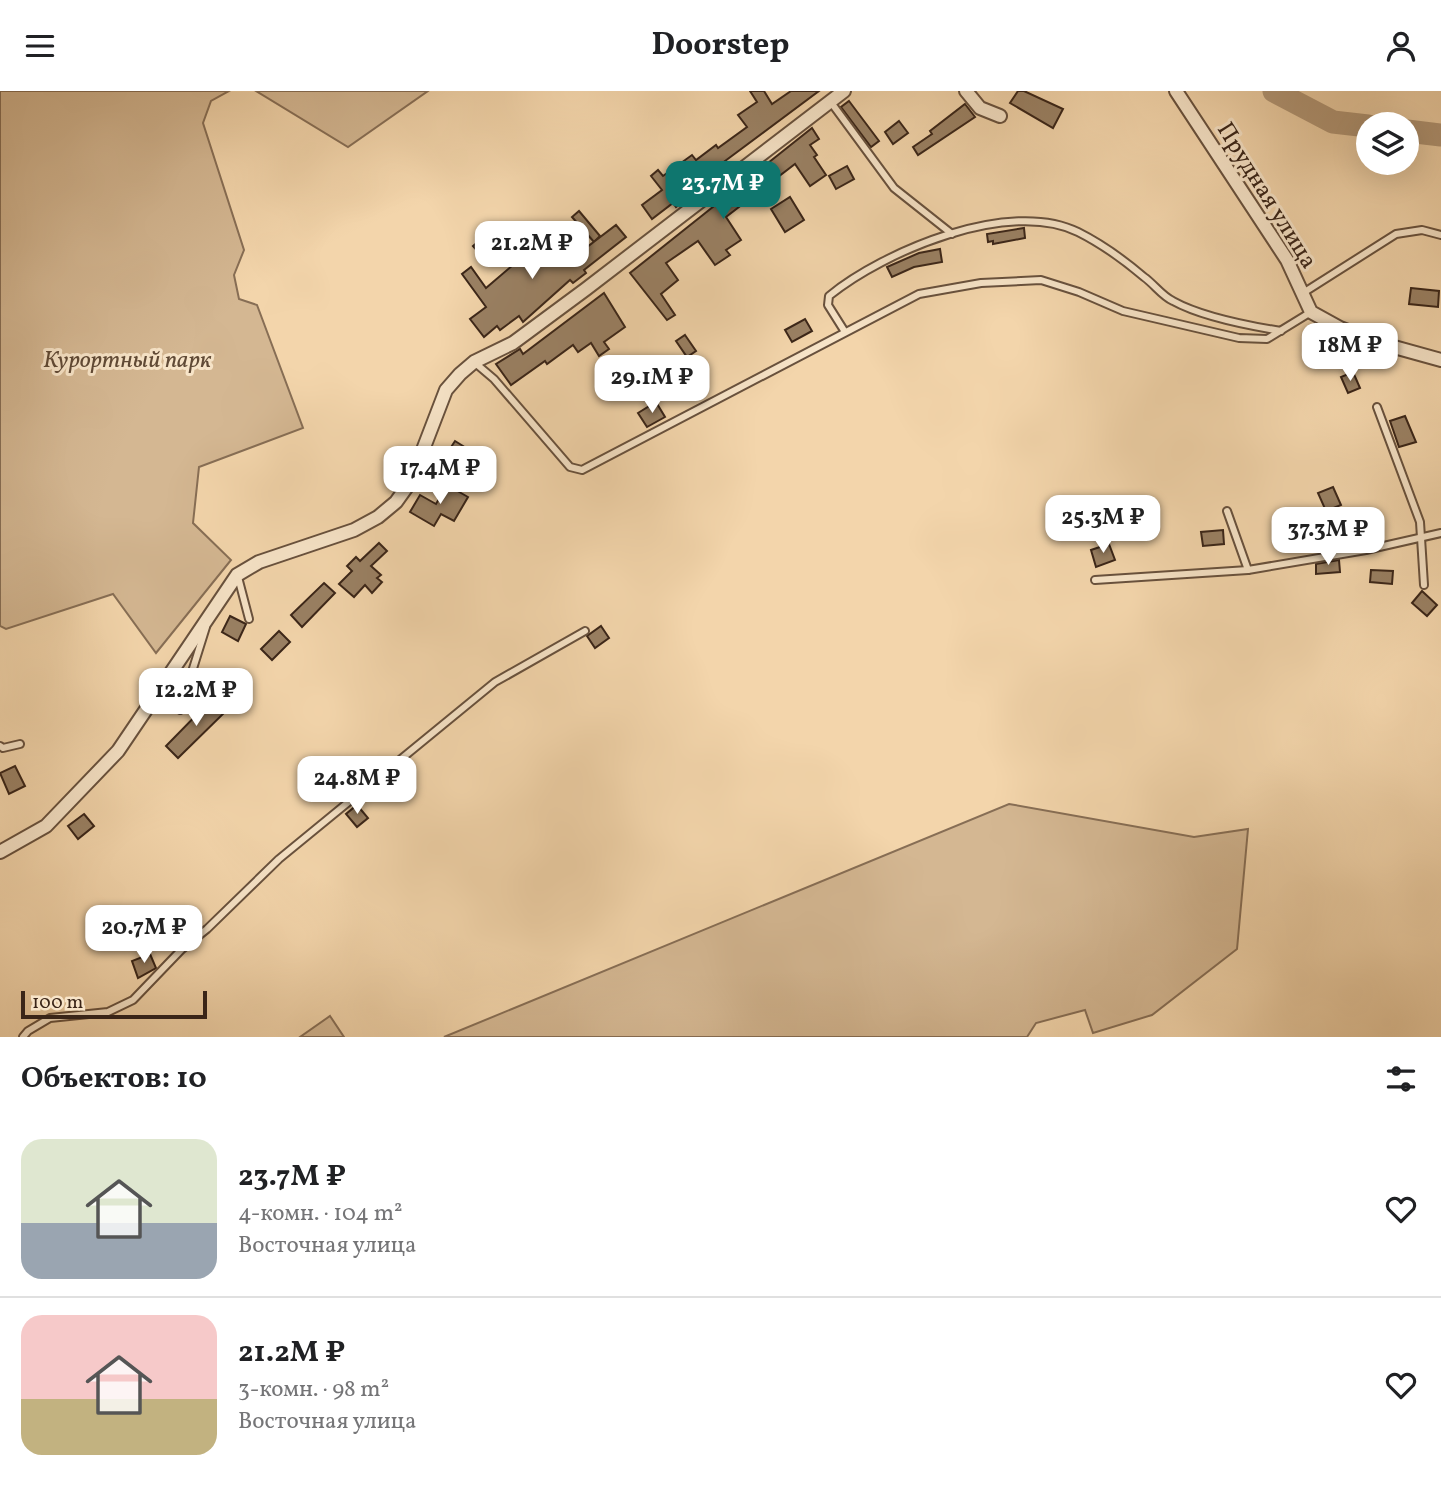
<!DOCTYPE html>
<html lang="ru">
<head>
<meta charset="utf-8">
<style>
  :root { --surface:#fff; --page:#f2f2f2; --text:#202124; --muted:#757577; --line:#e0e0e0; --accent:#0f766e }
  body { margin:0; font-family:Vollkorn,serif; background:var(--page); color:var(--text); height:100vh; display:flex; flex-direction:column; font-size:26px; white-space:nowrap }
  * { box-sizing:border-box; margin:0 }
  p { font-size:23px; color:var(--muted) }
  .icon { flex:none; width:38px; height:38px; fill:none; stroke:currentColor; stroke-width:2; stroke-linecap:round; stroke-linejoin:round }
  .map { position:relative; height:946px; overflow:hidden }
  .side { display:flex; flex-direction:column; background:var(--surface); flex:1 }
  .side>* { flex:none }
  .fabs { position:absolute; left:1356px; top:21px; display:grid; gap:14px }
  .fabs a { display:grid; place-items:center; width:63px; height:63px; border-radius:50%; background:var(--surface); box-shadow:0 7px 28px #0002; font-size:35px }
  .scale { position:absolute; left:21px; bottom:18px; width:186px; box-sizing:border-box; padding-left:7px; border:4px solid #3a2518; border-top:0; font-size:19px; line-height:24px; white-space:nowrap; color:#3a2518; -webkit-text-stroke:5px #f7e4c8; paint-order:stroke }
  .price { position:absolute; translate:-50% -60px; padding:0 16px; border-radius:14px; background:#fff; color:#222; font-size:23px; line-height:46px; filter:drop-shadow(0 2px 4px #0008) }
  .price::after { content:''; position:absolute; left:50%; top:42px; width:21px; height:16px; margin-left:-10px; background:inherit; clip-path:polygon(0 0,100% 0,50% 100%) }
  .price.on { background:var(--accent); color:#fff }
  ul { padding:0; list-style:none }
  li { display:flex; align-items:center; gap:21px; height:175px; padding:0 21px }
  li+li { border-top:2px solid var(--line) }
  li span { display:grid; place-items:center; flex:none; width:196px; height:140px; border-radius:21px; color:#555 }
  li>.icon { margin-inline-start:auto }
  span .icon { width:84px; height:84px; fill:#fffc; stroke-width:1 }
  li b { font-size:30px }
  h2 { display:flex; justify-content:space-between; align-items:center; height:84px; padding:0 21px; font-size:30px }
  header { display:flex; justify-content:space-between; align-items:center; height:91px; padding:0 21px; background:var(--surface); font-size:32px; font-weight:700 }
  .map>svg:first-child { display:block }
</style>
</head>
<body>
<header><svg class="icon" aria-label="menu" viewBox="0 0 24 24"><path d="M4 6h16M4 12h16M4 18h16"/></svg>Doorstep<svg class="icon" aria-label="person" viewBox="0 0 24 24"><circle cx="12" cy="8" r="4"/><path d="M4 21q1-7 8-7t8 7"/></svg></header>
<div class="map">
<svg width="1441" height="946" viewBox="0 0 1441 946">
  <rect width="100%" height="100%" fill="#f3d5ab"/>
  <filter id="stains"><feTurbulence type="fractalNoise" baseFrequency=".00286" numOctaves="4"/><feColorMatrix values="0 0 0 0 .2 0 0 0 0 .09 0 0 0 0 .02 0 0 0 .5 -.17"/></filter>
  <radialGradient id="worn" r=".72"><stop offset=".6" stop-color="#630" stop-opacity="0"/><stop offset="1" stop-color="#630" stop-opacity=".3"/></radialGradient>
  <g fill="#d4b792" stroke="#876e55" stroke-width="2">
    <polygon points="0,0 229,0 211,10 203,32 244,159 234,184 239,208 257,214 303,337 199,376 193,432 231,469 156,562 113,503 6,538 0,535"/>
    <polygon points="256,0 428,0 348,56"/>
    <polygon points="1009,713 1194,746 1248,738 1237,858 1152,924 1093,942 1085,919 1036,932 1027,946 444,946"/>
    <polygon points="330,925 344,946 300,946"/>
  </g>
  <g fill="none" stroke-linecap="round" stroke-linejoin="round">
    <g stroke="#b49979" stroke-width="23">
      <polyline points="1274,0 1333,31 1368,35"/>
      <polyline points="1407,40 1441,44"/>
    </g>
  </g>
  <g fill="#9a8164" stroke="#3a2518" stroke-width="2">
    <polygon points="750,0 764,0 772,13 791,0 819,0 686,99 691,104 676,116 673,112 652,128 642,114 662,99 651,85 658,79 663,85 692,64 696,69 716,54 718,57 747,36 738,24 757,11"/>
    <polygon points="1018,0 1024,0 1063,18 1053,37 1010,12"/>
    <polygon points="849,10 879,50 871,56 841,16"/>
    <polygon points="965,13 975,26 918,64 913,56 932,43 930,40"/>
    <polygon points="899,30 908,42 893,53 885,41"/>
    <polygon points="812,37 819,48 810,54 817,64 814,66 826,84 810,95 795,73 726,126 741,149 726,159 730,164 715,174 698,150 666,172 678,189 661,203 675,224 667,229 630,182"/>
    <polygon points="847,75 854,88 836,98 829,85"/>
    <polygon points="790,106 804,129 785,141 771,118"/>
    <polygon points="579,120 600,145 594,151 572,126"/>
    <polygon points="616,134 626,146 584,179 586,182 573,192 570,189 523,231 519,225 500,239 497,235 484,246 470,228 486,216 462,183 471,176 486,197 520,168 507,154 515,147 528,161 537,152 555,173 571,161 574,166"/>
    <polygon points="1024,137 1025,147 993,153 993,150 988,151 987,143"/>
    <polygon points="486,144 500,160 487,171 473,155"/>
    <polygon points="940,158 942,171 914,176 892,186 887,176 919,162"/>
    <polygon points="1411,197 1439,200 1438,216 1409,213"/>
    <polygon points="604,202 625,236 604,251 609,258 599,265 591,252 578,261 573,254 547,273 545,270 511,294 496,273 520,258 523,263"/>
    <polygon points="805,228 812,240 792,251 785,239"/>
    <polygon points="685,244 696,260 687,266 676,250"/>
    <polygon points="1353,281 1360,297 1348,302 1341,286"/>
    <polygon points="656,311 665,326 647,336 638,322"/>
    <polygon points="1405,325 1416,351 1399,356 1390,330"/>
    <polygon points="455,350 471,360 462,374 446,364"/>
    <polygon points="447,394 468,406 454,430 441,423 434,435 410,421 420,404 436,413"/>
    <polygon points="1333,396 1341,414 1326,420 1318,402"/>
    <polygon points="1223,439 1224,453 1203,455 1201,441"/>
    <polygon points="379,452 387,460 371,475 381,484 377,487 382,491 372,502 365,494 354,506 339,493 352,480 347,475 356,466 360,470"/>
    <polygon points="1109,453 1115,469 1096,476 1091,459"/>
    <polygon points="1339,469 1340,481 1316,483 1316,473"/>
    <polygon points="1371,479 1393,480 1392,493 1370,491"/>
    <polygon points="324,492 335,502 302,536 291,524"/>
    <polygon points="1422,500 1437,514 1427,525 1412,512"/>
    <polygon points="230,525 246,533 238,550 222,541"/>
    <polygon points="601,535 609,547 595,557 587,545"/>
    <polygon points="279,540 290,551 272,569 261,558"/>
    <polygon points="214,606 226,620 178,667 166,655"/>
    <polygon points="15,675 25,695 9,703 0,682"/>
    <polygon points="357,714 368,727 357,736 346,723"/>
    <polygon points="84,723 94,735 78,748 68,735"/>
    <polygon points="150,863 156,877 138,887 132,870"/>
  </g>
  <g fill="none" stroke-linecap="round" stroke-linejoin="round">
    <g stroke="#68513d" stroke-width="10">
      <g id="lane">
        <polyline points="830,10 894,97 952,143"/>
        <polyline points="1303,202 1396,143 1422,139 1441,144"/>
        <path d="M 845,241 L 828,214 L 829,205 C 884,160 1010,107 1078,141 C 1102,153 1124,169 1144,186 C 1154,193 1162,205 1173,210 C 1200,225 1250,235 1281,240"/>
        <polyline points="474,271 494,288 570,376 582,379 919,203 981,192 1041,189 1079,201 1123,220 1239,247 1267,248 1311,221"/>
        <polyline points="1377,316 1420,431 1424,494"/>
        <polyline points="1227,420 1248,479"/>
        <polyline points="238,486 249,528"/>
        <polyline points="1095,489 1248,479 1366,459 1441,442"/>
        <polyline points="180,619 206,536"/>
        <polyline points="0,655 3,657 20,653"/>
        <polyline points="23,946 28,940 50,927 108,921 133,909 182,858 207,838 279,768 495,591 585,540"/>
      </g>
    </g>
    <g stroke="#68513d" stroke-width="16">
      <g id="street">
        <polyline points="966,0 980,17 1000,25"/>
        <polyline points="1176,0 1287,169 1311,221 1340,237 1376,251 1441,269"/>
        <polyline points="0,761 46,735 118,660 237,484 259,471 354,439 378,426 396,411 411,390 446,299 460,283 474,271 513,252 586,198 844,0"/>
      </g>
    </g>
    <use href="#lane" stroke="#f7e4c8" stroke-width="6"/>
    <use href="#street" stroke="#f7e4c8" stroke-width="12"/>
  </g>
  <g text-anchor="middle" dominant-baseline="central" stroke-width="6" stroke-linejoin="round" paint-order="stroke">
    <g font-size="24" fill="#3a2518" stroke="#f7e4c8">
      <text transform="translate(1266 105) rotate(58)">Прудная улица</text>
    </g>
    <g font-size="24" font-style="italic" fill="#604a36" stroke="#f7e4c8">
      <text x="127" y="270">Курортный парк</text>
    </g>
  </g>
  <rect width="100%" height="100%" filter="url(#stains)"/>
  <rect width="100%" height="100%" fill="url(#worn)"/>
</svg>
<div class="fabs">
<a><svg class="icon" aria-label="layers" viewBox="0 0 24 24"><path d="M12 4l9 5-9 5-9-5zM3 14l9 5 9-5"/></svg></a>
</div>
<div class="scale">100 m</div>
<b class="price on" style="left:723px;top:130px">23.7M ₽</b>
<b class="price" style="left:532px;top:190px">21.2M ₽</b>
<b class="price" style="left:1350px;top:292px">18M ₽</b>
<b class="price" style="left:652px;top:324px">29.1M ₽</b>
<b class="price" style="left:440px;top:415px">17.4M ₽</b>
<b class="price" style="left:1103px;top:464px">25.3M ₽</b>
<b class="price" style="left:1328px;top:476px">37.3M ₽</b>
<b class="price" style="left:196px;top:637px">12.2M ₽</b>
<b class="price" style="left:357px;top:725px">24.8M ₽</b>
<b class="price" style="left:144px;top:874px">20.7M ₽</b>
</div>
<section class="side">
<h2>Объектов: 10<svg class="icon" aria-label="filters" viewBox="0 0 24 24"><path d="M4 7h16M4 17h16"/><circle cx="9" cy="7" r="2"/><circle cx="15" cy="17" r="2"/></svg></h2>
<ul>
<li><span style="background:linear-gradient(#dfe7d0 60%,#9aa5b1 0)"><svg class="icon" aria-label="home" viewBox="0 0 24 24"><path d="M3 11l9-7 9 7M6 9v11h12V9"/></svg></span><div><b>23.7M ₽</b><p>4-комн. · 104 m²</p><p>Восточная улица</p></div><svg class="icon" aria-label="heart" viewBox="0 0 24 24"><path d="M12 20l-8-8c-3-5 5-10 8-4 3-6 11-1 8 4z"/></svg></li>
<li><span style="background:linear-gradient(#f6c9c9 60%,#c2b280 0)"><svg class="icon" aria-label="home" viewBox="0 0 24 24"><path d="M3 11l9-7 9 7M6 9v11h12V9"/></svg></span><div><b>21.2M ₽</b><p>3-комн. · 98 m²</p><p>Восточная улица</p></div><svg class="icon" aria-label="heart" viewBox="0 0 24 24"><path d="M12 20l-8-8c-3-5 5-10 8-4 3-6 11-1 8 4z"/></svg></li>
</ul>
</section>
</body>
</html>
